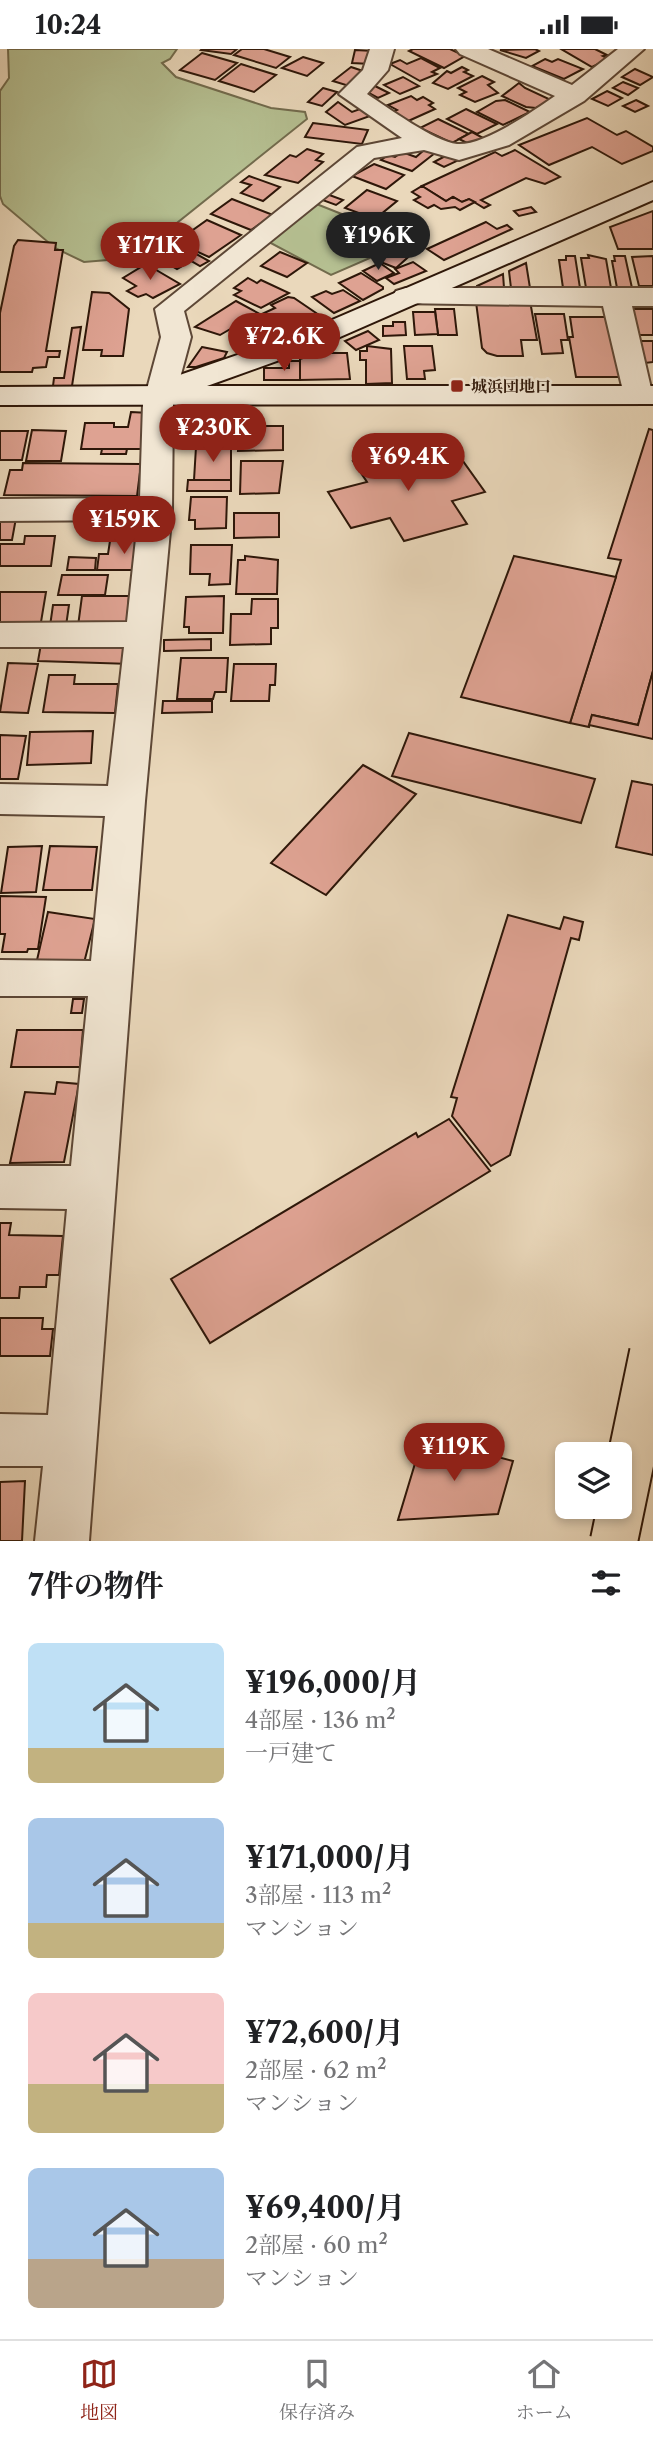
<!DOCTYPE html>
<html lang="ja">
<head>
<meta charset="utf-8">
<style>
  :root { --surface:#fff; --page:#f2f2f2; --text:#202124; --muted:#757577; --line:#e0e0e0; --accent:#8f2418 }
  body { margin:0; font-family:"Libre Caslon Text","Noto Serif JP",serif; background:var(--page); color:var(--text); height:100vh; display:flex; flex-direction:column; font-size:26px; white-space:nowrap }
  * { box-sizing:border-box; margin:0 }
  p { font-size:23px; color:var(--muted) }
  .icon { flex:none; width:38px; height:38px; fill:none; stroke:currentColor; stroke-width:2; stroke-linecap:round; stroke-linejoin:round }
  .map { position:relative; height:1492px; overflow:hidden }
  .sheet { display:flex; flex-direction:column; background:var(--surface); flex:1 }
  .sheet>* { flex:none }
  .buttons { position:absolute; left:555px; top:1393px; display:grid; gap:14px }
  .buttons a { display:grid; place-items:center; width:77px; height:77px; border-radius:10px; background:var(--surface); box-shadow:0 4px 10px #0003; font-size:35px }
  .price { position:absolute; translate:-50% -60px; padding:0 16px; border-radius:24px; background:var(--accent); color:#fff; font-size:23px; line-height:46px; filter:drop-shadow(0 2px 4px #0008) }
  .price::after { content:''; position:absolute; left:50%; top:42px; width:21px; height:16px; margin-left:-10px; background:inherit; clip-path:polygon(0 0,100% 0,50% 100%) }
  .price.active { background:#222; color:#fff }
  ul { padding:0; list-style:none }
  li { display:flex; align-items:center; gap:21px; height:175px; padding:0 28px }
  li span { display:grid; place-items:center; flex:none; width:196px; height:140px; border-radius:10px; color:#555 }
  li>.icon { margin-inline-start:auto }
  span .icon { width:84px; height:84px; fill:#fffc; stroke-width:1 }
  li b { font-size:30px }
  h2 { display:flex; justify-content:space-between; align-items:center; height:84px; padding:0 28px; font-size:30px }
  .status { display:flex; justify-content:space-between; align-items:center; height:49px; padding:0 35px; background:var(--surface); direction:ltr }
  .status svg { height:19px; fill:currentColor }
  .tab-bar { display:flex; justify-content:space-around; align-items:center; height:98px; border-top:2px solid var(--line); background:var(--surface); font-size:19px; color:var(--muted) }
  .tab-bar a { display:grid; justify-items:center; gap:4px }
  .tab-bar .active { color:var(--accent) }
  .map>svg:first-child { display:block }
</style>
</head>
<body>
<div class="status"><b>10:24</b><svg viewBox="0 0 49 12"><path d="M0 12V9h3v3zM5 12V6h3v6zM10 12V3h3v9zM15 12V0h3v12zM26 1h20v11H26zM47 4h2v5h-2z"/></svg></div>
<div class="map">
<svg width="653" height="1492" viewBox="0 0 653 1492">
  <rect width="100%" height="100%" fill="#ead8bb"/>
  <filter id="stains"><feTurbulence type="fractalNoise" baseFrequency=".00286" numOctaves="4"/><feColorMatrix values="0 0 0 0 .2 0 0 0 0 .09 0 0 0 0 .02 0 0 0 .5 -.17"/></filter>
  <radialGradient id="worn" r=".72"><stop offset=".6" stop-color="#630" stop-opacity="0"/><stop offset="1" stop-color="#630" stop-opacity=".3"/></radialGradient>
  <g fill="#b5bf91" stroke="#726b4d" stroke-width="2">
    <polygon points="8,0 177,0 170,10 162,14 176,28 271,59 305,63 307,70 148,197 108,211 84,213 55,199 3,155 0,147 0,42 9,29"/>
    <polygon points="314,154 402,189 382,191 370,209 331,226 267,192"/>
  </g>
  <g fill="#dea292" stroke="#2e1709" stroke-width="2">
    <polygon points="237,0 231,5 201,1 202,0"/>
    <polygon points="242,0 264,0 290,8 276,19 234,6"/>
    <polygon points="413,0 450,0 465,7 444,19 409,2"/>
    <polygon points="535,0 539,2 526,9 500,1"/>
    <polygon points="561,0 595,0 607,6 603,7 609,10 592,18"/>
    <polygon points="355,1 374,2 371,15 352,14"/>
    <polygon points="202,4 237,14 215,31 180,21"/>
    <polygon points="303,8 323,14 307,27 282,19"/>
    <polygon points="421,9 440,19 432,23 437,25 420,32 390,15 400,11 407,15"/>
    <polygon points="545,10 552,13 558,10 583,20 564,30 532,17"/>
    <polygon points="241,15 276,26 254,43 219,32"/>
    <polygon points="351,18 366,23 349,37 333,32"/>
    <polygon points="462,18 468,21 464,23 473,27 448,40 433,34 447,22 451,24"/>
    <polygon points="635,20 653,28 640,36 622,28"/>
    <polygon points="482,27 494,33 488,36 498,44 475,53 460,46 466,43 458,39"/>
    <polygon points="403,28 419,37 400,45 384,36"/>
    <polygon points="623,33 638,39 628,46 613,39"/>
    <polygon points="519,34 525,39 551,51 536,59 526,58 502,47"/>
    <polygon points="375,37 389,44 378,49 365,42"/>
    <polygon points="323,39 337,43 322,57 308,53"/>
    <polygon points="607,42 622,49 608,57 592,50"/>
    <polygon points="411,47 417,51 423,48 433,54 429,56 435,60 406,73 391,64 397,61 388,56"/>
    <polygon points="505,51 530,63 503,76 477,63 496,52"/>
    <polygon points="636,51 648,57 635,63 623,57"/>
    <polygon points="338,53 352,63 360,60 370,67 345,76 326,63"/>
    <polygon points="466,60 497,75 477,85 447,70"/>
    <polygon points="587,69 617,86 626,82 653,98 653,102 622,115 592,98 549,116 519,96"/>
    <polygon points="438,70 469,85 452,94 420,79"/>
    <polygon points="313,74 368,81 362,95 305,88"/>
    <polygon points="472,83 485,90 473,97 459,90"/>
    <polygon points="307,100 323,105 316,111 323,113 298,134 265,126 290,106 296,108"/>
    <polygon points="424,101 435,104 412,122 381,111 388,106 395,108 402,103 416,108"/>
    <polygon points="515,101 560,128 545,135 526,129 481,151 490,156 484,159 469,150 462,153 453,148 446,152 422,137 495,103 502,107"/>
    <polygon points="449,105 459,111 444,118 434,113"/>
    <polygon points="374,115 404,126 386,140 352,127"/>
    <polygon points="249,127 280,138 263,152 241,144 251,136 241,133"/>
    <polygon points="422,137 446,152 453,148 462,153 469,150 475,153 460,161 455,158 441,160 434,156 428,159 414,151 420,148 412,143"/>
    <polygon points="367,141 397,152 375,170 345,159"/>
    <polygon points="324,144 343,151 336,156 317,149"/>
    <polygon points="232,150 273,166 251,181 211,165"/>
    <polygon points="531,158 536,163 519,167 514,162"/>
    <polygon points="653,162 653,200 618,200 610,178"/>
    <polygon points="207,171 241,186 209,208 176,193"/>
    <polygon points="486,173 497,180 507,176 512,180 444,211 427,200"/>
    <polygon points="18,191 56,194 55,201 63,201 46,302 60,302 59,308 48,308 46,318 33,319 32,323 0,323 0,264 14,197"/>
    <polygon points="178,195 209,212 200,217 191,212 177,220 155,207"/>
    <polygon points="397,196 415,202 396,219 378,212"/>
    <polygon points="280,203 307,214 287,228 261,217"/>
    <polygon points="588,206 606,210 611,239 586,239 581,209 589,209"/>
    <polygon points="566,207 575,207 580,239 563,239 559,211 566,211"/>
    <polygon points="614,207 625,207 632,239 617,239 612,212 615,212"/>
    <polygon points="653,207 653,237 639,237 632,208"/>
    <polygon points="413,213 426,222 394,235 386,229 399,224 395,220"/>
    <polygon points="380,214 394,224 377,232 363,222"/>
    <polygon points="526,214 530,239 511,239 509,222"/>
    <polygon points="146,215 180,235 153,249 146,245 138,248 127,242 136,237 123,229"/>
    <polygon points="361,224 383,238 383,240 363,251 339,234"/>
    <polygon points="503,225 504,239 477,238 477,237"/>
    <polygon points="248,229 257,234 261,231 289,244 261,259 234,246 241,242 234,239"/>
    <polygon points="343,241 360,252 334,264 312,248 326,242 332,245"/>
    <polygon points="92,243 109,244 129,260 123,307 101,307 102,301 83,301"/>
    <polygon points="288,248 294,249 322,268 288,284 262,265 275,259 271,256"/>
    <polygon points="236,252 269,270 284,281 277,284 268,281 256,288 240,281 244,277 239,275 220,286 195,278"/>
    <polygon points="530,252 537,291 521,291 523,307 497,307 487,304 482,299 476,253"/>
    <polygon points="435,260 454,260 457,286 438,286"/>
    <polygon points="631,260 653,260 653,286 638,286"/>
    <polygon points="413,263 435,263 438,285 415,286"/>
    <polygon points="535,265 564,265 568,291 561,291 563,304 542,305"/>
    <polygon points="570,268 610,268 622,328 576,328 569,288 573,288"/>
    <polygon points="393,273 405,273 406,286 383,287 383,277 393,277"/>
    <polygon points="81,278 72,337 53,337 54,329 64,329 72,279"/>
    <polygon points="368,282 379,291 356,301 345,292"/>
    <polygon points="639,292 653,292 653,313 645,314"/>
    <polygon points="367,297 391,300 392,334 366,335 366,311 360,311 360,302 367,302"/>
    <polygon points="404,297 432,297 435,321 424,322 425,330 407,330"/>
    <polygon points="202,298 227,303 224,309 196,318 188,318"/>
    <polygon points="317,304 347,304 350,330 300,331 300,310"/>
    <polygon points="289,312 300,312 300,331 264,331 264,319 289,319"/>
    <polygon points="131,363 149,364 145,400 81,400 85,374 114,374 114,378 128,378"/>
    <polygon points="232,364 232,391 207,391 207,381 197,381 197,365"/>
    <polygon points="239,377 283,377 283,401 238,402"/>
    <polygon points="649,380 653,381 653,622 638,676 592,666 589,678 570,674 621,511 608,509"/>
    <polygon points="32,381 66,382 61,412 26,412"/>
    <polygon points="0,382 28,382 22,411 0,411"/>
    <polygon points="414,396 427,416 460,408 485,443 452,452 467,475 404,492 390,469 351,479 328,443 367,433 353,412"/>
    <polygon points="196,398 231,398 231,431 194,431"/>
    <polygon points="102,400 127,400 126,405 101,405"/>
    <polygon points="241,412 283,412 279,444 240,445"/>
    <polygon points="23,414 141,415 137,447 4,446 10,421 22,421"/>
    <polygon points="188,431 231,431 231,442 187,442"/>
    <polygon points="191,448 227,448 226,479 195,480 195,471 189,471"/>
    <polygon points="234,464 279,464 279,488 234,489"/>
    <polygon points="0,469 16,469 12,491 0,491"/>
    <polygon points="133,473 131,490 95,490 97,474"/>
    <polygon points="25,487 55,487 51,517 0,517 0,495 24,495"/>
    <polygon points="147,491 144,521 97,521 99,505 108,505 110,492"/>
    <polygon points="191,496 232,496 230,535 209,536 210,525 190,525"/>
    <polygon points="245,507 278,511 277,545 236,545 238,511 245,511"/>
    <polygon points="514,507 616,528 570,674 461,648"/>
    <polygon points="69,508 96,509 95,521 67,521"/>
    <polygon points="62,526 108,526 105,546 58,546"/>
    <polygon points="0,543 46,543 41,573 0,573"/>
    <polygon points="82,547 129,547 127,573 78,577"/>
    <polygon points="224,547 223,584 189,584 189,578 184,578 186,548"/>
    <polygon points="252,550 278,550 278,579 271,579 271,595 230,596 231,565 251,565"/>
    <polygon points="53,556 69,556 66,577 50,577"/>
    <polygon points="211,590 211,601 164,602 164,591"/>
    <polygon points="41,595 124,595 131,615 38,612"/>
    <polygon points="181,609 228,609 226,643 215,643 213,650 177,650"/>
    <polygon points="8,614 38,615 28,664 0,663"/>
    <polygon points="234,615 276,615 275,636 270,636 269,652 231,652"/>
    <polygon points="653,622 653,690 589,676 592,666 638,676"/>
    <polygon points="49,626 75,626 74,635 118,635 115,664 43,663"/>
    <polygon points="163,652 212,652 212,663 162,664"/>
    <polygon points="93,682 91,714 27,716 30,683"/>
    <polygon points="409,684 595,730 581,774 392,727"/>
    <polygon points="0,686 26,687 18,730 0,730"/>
    <polygon points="363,716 416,745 326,846 271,814"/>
    <polygon points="632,732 653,736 653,806 616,798"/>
    <polygon points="42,797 36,843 1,844 8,798"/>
    <polygon points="50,797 97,798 92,841 43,841"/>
    <polygon points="0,847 46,848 38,900 28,900 27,903 2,903 5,885 0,885"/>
    <polygon points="48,863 95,870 84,914 37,911"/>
    <polygon points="508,866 560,880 564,868 583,873 579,891 571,889 510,1106 491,1117 452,1067 457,1049 451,1048"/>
    <polygon points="73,950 84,950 82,964 71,964"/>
    <polygon points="17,981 83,981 80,1018 11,1018"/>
    <polygon points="57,1033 79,1035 64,1113 10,1114 25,1043 55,1045"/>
    <polygon points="449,1070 490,1122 210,1294 171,1230 416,1084 418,1088"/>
    <polygon points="0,1174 11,1174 9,1186 63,1187 59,1226 47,1226 46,1238 20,1238 19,1249 0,1249"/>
    <polygon points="0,1269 43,1269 42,1280 53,1280 50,1307 0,1307"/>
    <polygon points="423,1388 513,1412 498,1465 398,1471"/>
    <polygon points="25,1432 22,1492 0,1492 0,1433"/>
  </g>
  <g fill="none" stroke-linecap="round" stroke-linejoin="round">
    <g stroke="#5d4736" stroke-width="4">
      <g id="street">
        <path d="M 370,0 L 394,0 L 388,21 L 367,45 C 387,58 435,93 457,95 C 484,97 533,62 555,47 L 460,5 L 456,0 L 488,0 L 572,36 L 618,0 L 644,0 L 584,52 L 509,96 L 459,111 L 424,101 L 374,109 L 184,262 L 191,288 L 173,355 L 172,460 L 145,752 L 89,1492 L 35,1492 L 43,1417 L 0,1417 L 0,1365 L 48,1366 L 67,1160 L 0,1159 L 0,1117 L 71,1117 L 88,947 L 0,947 L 0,911 L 91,912 L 105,767 L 0,765 L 0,735 L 108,737 L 124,598 L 0,598 L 0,574 L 127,573 L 138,471 L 0,472 L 0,450 L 140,449 L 143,355 L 161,288 L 155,260 L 357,98 L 402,89 L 339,45 L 363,21 Z"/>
        <polygon points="406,239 653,239 653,257 632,257 653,348 650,353 639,355 628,353 624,346 603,257 396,254 392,248 396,242"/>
      </g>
    </g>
    <g stroke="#2e1709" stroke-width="4">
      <polygon id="secondary" points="653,133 653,151 324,295 207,337 653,337 653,355 0,356 0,338 171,337 174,328 304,283"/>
    </g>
    <use href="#street" fill="#f1e6d3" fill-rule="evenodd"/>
    <use href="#secondary" fill="#f1e6d3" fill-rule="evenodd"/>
    <g stroke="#2e1709" stroke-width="50" stroke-linecap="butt">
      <polyline id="highway-bridge" points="614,1492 653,1304"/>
    </g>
    <use href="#highway-bridge" stroke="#ead8bb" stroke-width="46"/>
  </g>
  <rect fill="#8f2418" stroke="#f1e6d3" stroke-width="2.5" x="450" y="330" width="14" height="14" rx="3.5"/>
  <g text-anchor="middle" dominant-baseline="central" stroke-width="5" stroke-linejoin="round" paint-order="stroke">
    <g font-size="16" font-weight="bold" fill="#2e1709" stroke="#f1e6d3" text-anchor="start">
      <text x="471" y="337">城浜団地口</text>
    </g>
  </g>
  <rect width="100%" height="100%" filter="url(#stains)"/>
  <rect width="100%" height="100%" fill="url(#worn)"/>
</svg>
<div class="buttons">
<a><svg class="icon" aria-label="layers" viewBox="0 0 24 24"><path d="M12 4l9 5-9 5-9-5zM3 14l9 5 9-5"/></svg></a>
</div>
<b class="price active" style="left:378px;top:223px">¥196K</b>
<b class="price" style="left:150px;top:233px">¥171K</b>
<b class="price" style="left:284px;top:324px">¥72.6K</b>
<b class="price" style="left:213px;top:415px">¥230K</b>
<b class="price" style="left:408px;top:444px">¥69.4K</b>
<b class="price" style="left:124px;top:507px">¥159K</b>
<b class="price" style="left:454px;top:1434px">¥119K</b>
</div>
<section class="sheet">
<h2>7件の物件<svg class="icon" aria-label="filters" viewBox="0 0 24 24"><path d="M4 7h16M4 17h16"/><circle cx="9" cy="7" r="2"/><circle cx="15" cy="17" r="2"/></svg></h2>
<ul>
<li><span style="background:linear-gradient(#bfe0f5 75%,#c2b280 0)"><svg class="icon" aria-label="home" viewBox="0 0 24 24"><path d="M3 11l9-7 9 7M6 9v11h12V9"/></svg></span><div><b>¥196,000/月</b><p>4部屋 · 136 m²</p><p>一戸建て</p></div></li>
<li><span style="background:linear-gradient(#a9c7e8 75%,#c2b280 0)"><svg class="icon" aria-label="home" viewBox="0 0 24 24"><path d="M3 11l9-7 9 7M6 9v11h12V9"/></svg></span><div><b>¥171,000/月</b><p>3部屋 · 113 m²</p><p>マンション</p></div></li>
<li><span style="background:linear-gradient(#f6c9c9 65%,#c2b280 0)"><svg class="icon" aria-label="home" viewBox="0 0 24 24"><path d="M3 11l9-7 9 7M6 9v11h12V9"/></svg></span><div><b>¥72,600/月</b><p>2部屋 · 62 m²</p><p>マンション</p></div></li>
<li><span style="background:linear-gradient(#a9c7e8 65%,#b9a48a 0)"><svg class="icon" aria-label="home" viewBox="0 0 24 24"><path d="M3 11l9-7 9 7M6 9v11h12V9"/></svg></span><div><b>¥69,400/月</b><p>2部屋 · 60 m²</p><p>マンション</p></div></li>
</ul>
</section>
<nav class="tab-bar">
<a class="active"><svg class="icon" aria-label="map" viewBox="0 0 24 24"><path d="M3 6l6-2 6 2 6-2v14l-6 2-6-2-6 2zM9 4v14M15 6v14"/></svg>地図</a>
<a><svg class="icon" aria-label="saved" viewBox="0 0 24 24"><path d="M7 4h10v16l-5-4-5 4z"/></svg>保存済み</a>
<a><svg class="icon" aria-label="home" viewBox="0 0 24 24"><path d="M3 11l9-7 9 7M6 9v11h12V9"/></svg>ホーム</a>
</nav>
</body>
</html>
